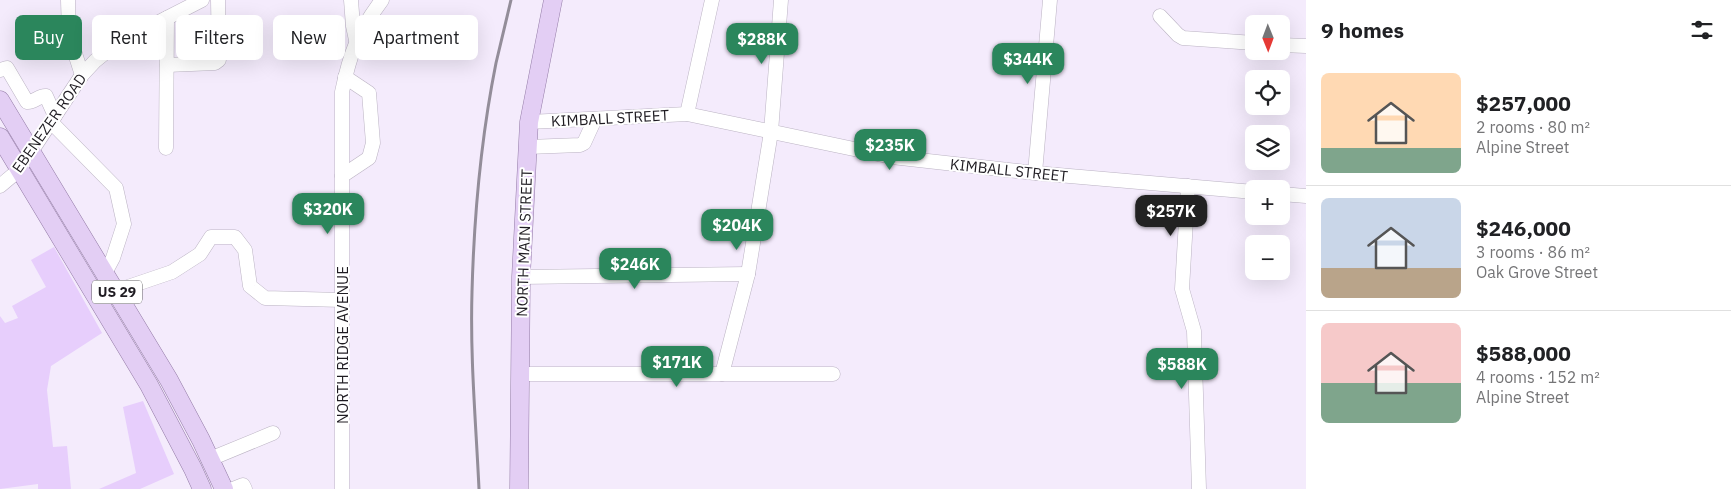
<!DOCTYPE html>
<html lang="en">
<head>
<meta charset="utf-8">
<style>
  :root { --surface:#fff; --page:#f2f2f2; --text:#202124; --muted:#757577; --line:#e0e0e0; --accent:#2b865c }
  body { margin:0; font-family:"IBM Plex Sans",sans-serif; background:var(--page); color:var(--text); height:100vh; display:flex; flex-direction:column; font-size:19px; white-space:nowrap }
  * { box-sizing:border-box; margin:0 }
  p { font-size:16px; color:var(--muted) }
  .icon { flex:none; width:28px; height:28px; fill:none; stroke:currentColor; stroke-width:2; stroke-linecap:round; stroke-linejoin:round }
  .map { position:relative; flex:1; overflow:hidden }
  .drawer { display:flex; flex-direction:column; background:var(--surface); width:425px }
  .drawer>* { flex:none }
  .top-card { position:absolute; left:15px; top:15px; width:475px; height:45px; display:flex; gap:10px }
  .needle { width:32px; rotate:179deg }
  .buttons { position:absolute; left:1245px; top:15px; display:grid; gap:10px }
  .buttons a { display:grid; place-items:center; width:45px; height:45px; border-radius:8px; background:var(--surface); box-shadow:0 5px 20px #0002; font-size:25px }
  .price { position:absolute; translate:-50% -42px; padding:0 11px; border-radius:10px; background:var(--accent); color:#fff; font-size:16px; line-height:32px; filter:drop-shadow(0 1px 2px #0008) }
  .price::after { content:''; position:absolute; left:50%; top:30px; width:15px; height:11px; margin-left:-8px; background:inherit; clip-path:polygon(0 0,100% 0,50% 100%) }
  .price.active { background:#222; color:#fff }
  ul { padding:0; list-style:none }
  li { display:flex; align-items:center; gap:15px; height:125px; padding:0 15px }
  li+li { border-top:1px solid var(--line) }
  li span { display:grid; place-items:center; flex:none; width:140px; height:100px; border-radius:8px; color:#555 }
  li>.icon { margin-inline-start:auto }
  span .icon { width:60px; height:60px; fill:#fffc; stroke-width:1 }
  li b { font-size:21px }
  h2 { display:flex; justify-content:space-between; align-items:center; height:60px; padding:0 15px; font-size:21px }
  .pill { padding:0 18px; border-radius:8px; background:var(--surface); box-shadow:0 5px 20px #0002; font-size:18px; line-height:45px }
  .pill.active { background:var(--accent); color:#fff }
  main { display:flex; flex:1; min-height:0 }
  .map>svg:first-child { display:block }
</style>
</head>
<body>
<main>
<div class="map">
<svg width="1306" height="489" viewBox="0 0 1306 489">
  <rect width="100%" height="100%" fill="#f4ebfc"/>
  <g fill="#e7cefc">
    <polygon points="54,247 102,333 51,366 47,390 53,447 67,446 71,489 38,489 38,484 0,489 0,316 5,323 18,318 12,306 46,287 31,260"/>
    <polygon points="143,401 174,474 140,489 99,489 136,473 123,407"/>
  </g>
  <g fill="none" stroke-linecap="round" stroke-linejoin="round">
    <g stroke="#bbb3c3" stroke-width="15">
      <g id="minor">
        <polyline points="68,0 69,35 82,75"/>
        <polyline points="351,0 353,26 356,40"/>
        <polyline points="1160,16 1178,35 1183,38 1254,43"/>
        <polyline points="1281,45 1306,46"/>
        <polyline points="167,65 215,63 219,60 218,0"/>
        <path d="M 0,70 L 7,68 L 27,102 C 34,103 39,95 46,96 L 55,116"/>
        <polyline points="687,114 712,0"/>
        <polyline points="51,122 116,188 124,224 113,258 105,273"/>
        <polyline points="529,122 687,114 892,157 1035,173 1254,192"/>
        <polyline points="528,147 580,145 584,143 595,119"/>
        <polyline points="166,148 167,18"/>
        <polyline points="1035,173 1050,0"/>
        <polyline points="342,176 369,158 373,143 369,93 345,77"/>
        <polyline points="0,186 19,170 82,75 95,61 116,44 202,0"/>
        <polyline points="1188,186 1182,289 1194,331 1199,489"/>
        <polyline points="1281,194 1306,196"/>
        <polyline points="521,277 748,274"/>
        <polyline points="116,291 172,272 200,254 211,237 235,237 245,250 250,286 265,298 342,300"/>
        <polyline points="521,374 833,374"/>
        <polyline points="722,374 748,274 771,132 781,0"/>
        <polyline points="210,459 273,433"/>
        <polyline points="233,489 243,485 245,489"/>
        <path d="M 342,489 L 342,92 C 350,53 358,32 382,0"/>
      </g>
    </g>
    <g stroke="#937ba6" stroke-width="19">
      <g id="major">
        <polyline points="0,100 169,380 201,440 224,489"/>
        <polyline points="0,137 149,385 193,469 202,489"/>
        <polyline points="519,489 521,277 529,122 553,0"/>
      </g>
    </g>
    <use href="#minor" stroke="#fff" stroke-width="14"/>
    <use href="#major" stroke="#e3cef4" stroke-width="18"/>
    <path stroke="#938d99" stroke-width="3" d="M 479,489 C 476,424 470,358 472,292 C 474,216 481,138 496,63 C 501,42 506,21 511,0"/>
  </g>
  <g text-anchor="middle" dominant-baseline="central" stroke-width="4" stroke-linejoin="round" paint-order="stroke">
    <rect fill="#fff" stroke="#626064" stroke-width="1" x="92" y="280.5" width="50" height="23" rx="4"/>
    <g font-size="14" font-weight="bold" fill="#1f1c22">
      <text x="117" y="292">US 29</text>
    </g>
    <g font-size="15" fill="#1f1c22" stroke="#fff">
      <text transform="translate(610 118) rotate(-3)">KIMBALL STREET</text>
      <text transform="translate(49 123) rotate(-55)">EBENEZER ROAD</text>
      <text transform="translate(1009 170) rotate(6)">KIMBALL STREET</text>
      <text transform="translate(524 243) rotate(-88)">NORTH MAIN STREET</text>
      <text transform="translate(342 345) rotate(-90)">NORTH RIDGE AVENUE</text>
    </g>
  </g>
</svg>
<div class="buttons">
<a><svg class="needle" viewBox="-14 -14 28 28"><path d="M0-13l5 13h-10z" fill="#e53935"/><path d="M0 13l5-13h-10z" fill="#757577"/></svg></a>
<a><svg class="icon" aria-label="locate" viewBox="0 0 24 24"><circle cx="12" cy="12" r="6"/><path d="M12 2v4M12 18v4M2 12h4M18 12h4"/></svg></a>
<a><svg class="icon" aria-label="layers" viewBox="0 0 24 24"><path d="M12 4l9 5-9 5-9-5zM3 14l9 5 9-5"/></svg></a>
<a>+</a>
<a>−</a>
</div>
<b class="price" style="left:762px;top:65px">$288K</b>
<b class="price" style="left:1028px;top:85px">$344K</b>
<b class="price" style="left:890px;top:171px">$235K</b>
<b class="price" style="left:328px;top:235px">$320K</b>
<b class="price active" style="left:1171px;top:237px">$257K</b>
<b class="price" style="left:737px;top:251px">$204K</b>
<b class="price" style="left:635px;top:290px">$246K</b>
<b class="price" style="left:677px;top:388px">$171K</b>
<b class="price" style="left:1182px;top:390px">$588K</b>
<div class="top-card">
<a class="pill active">Buy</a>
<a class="pill">Rent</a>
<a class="pill">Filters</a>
<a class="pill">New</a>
<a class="pill">Apartment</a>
</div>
</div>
<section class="drawer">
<h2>9 homes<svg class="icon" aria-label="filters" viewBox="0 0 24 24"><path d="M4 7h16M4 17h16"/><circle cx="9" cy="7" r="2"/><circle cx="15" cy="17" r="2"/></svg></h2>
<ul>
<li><span style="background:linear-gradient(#ffd9b3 75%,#7fa58c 0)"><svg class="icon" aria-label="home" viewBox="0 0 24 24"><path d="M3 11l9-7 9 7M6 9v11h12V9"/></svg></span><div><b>$257,000</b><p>2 rooms · 80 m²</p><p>Alpine Street</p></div></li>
<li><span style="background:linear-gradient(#c9d6e8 70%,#b9a48a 0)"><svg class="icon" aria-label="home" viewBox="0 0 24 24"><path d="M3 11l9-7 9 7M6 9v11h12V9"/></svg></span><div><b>$246,000</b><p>3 rooms · 86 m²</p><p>Oak Grove Street</p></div></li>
<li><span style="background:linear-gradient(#f6c9c9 60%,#7fa58c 0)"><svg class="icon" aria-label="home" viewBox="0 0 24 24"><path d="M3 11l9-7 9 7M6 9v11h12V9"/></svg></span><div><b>$588,000</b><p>4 rooms · 152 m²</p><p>Alpine Street</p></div></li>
</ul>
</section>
</main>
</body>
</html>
